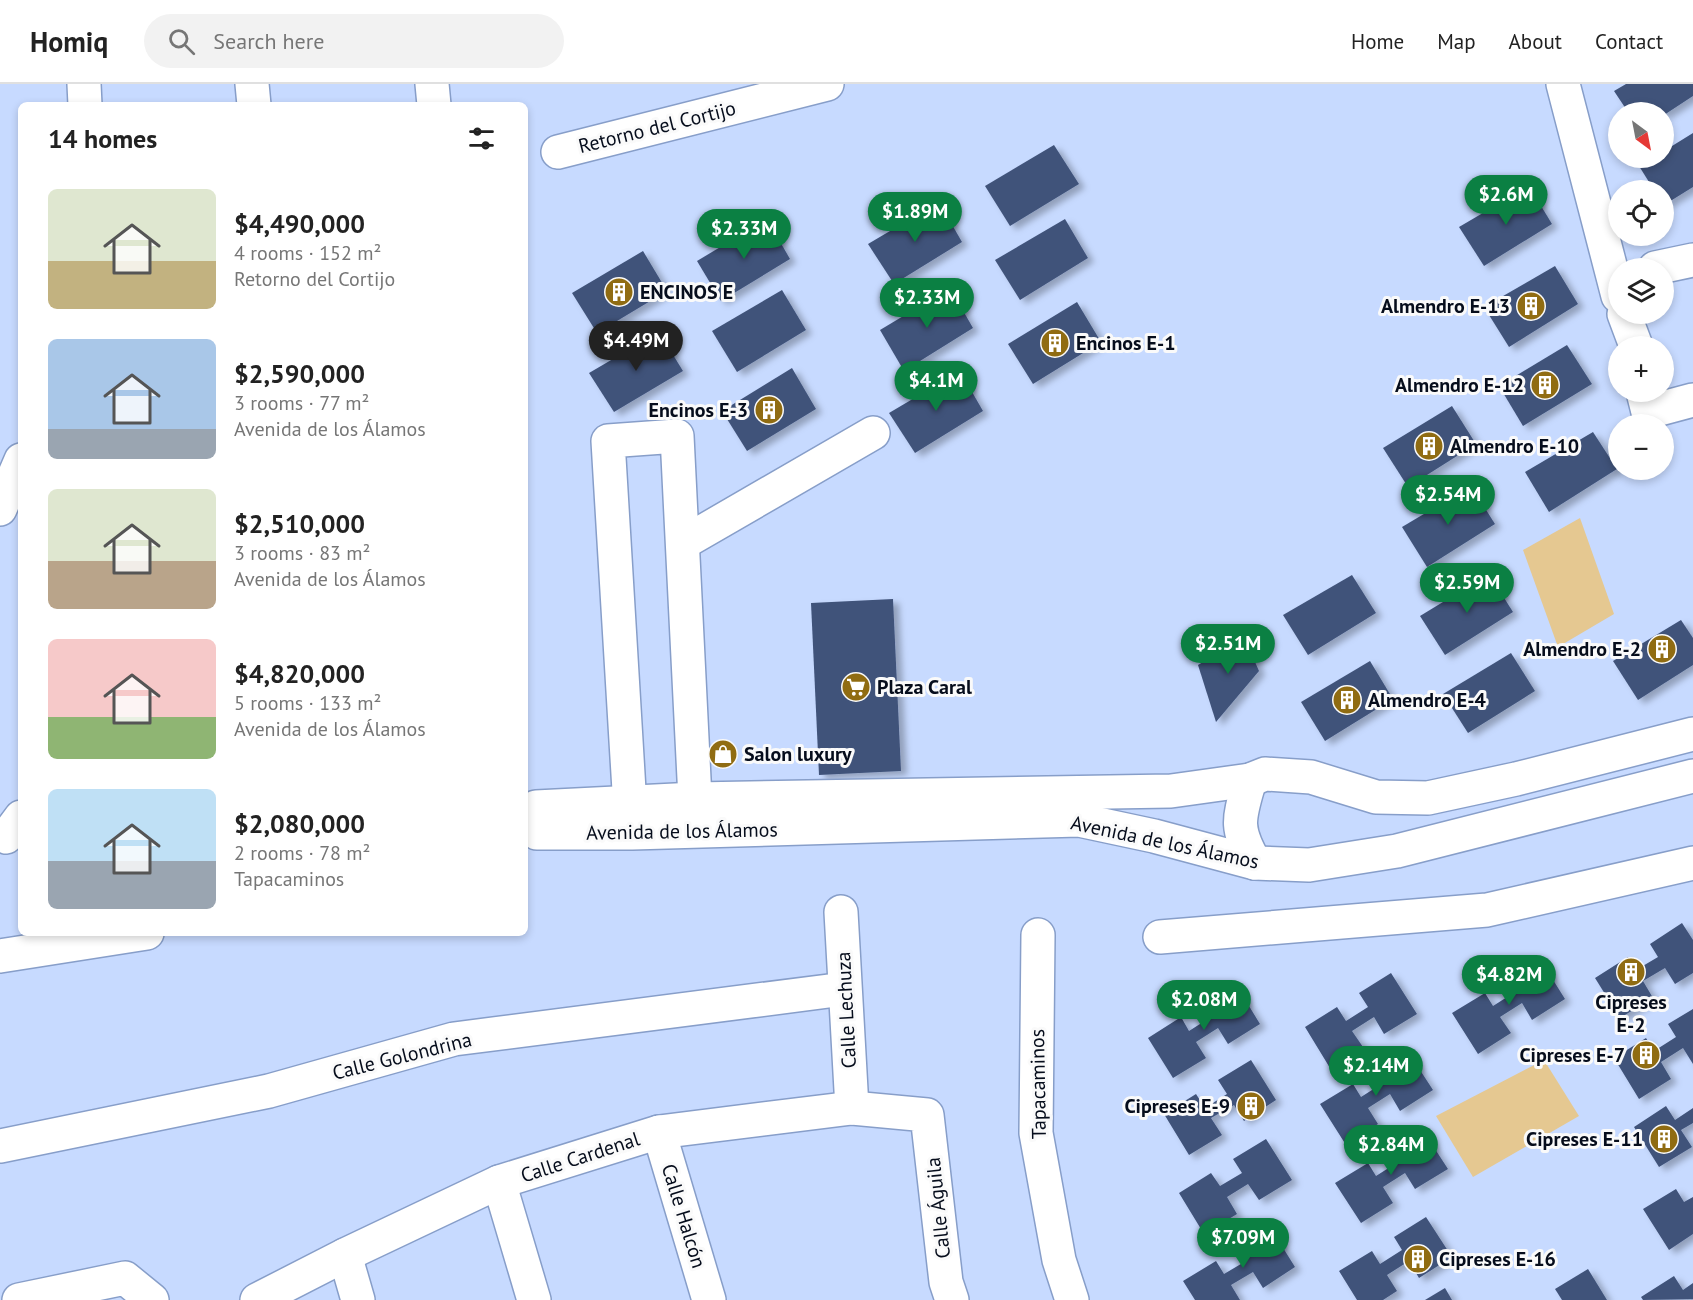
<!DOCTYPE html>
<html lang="en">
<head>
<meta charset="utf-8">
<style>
  :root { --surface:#fff; --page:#f2f2f2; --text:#222; --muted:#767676; --line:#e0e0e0; --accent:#0b8043 }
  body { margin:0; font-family:"PT Sans",sans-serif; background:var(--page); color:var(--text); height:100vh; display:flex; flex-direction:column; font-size:22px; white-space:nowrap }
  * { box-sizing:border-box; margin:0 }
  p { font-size:20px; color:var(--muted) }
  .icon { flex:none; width:33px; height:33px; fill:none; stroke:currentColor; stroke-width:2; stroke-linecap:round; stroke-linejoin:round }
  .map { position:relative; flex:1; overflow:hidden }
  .panel { position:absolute; left:18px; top:18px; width:510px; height:834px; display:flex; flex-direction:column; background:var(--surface); border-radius:9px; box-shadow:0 3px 9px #0003 }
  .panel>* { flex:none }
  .needle { width:39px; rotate:148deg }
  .controls { position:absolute; left:1608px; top:18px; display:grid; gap:12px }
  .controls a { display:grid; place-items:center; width:66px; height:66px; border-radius:50%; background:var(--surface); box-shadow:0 3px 9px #0003; font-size:30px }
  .price { position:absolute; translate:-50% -51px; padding:0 14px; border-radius:21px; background:var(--accent); color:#fff; font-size:20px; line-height:39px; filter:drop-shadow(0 2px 3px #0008) }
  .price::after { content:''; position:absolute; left:50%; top:36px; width:18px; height:14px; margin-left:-9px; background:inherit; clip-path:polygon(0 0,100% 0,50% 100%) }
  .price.current { background:#222; color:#fff }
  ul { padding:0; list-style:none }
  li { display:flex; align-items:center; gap:18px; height:150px; padding:0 30px }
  li span { display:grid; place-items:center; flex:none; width:168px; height:120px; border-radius:9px; color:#555 }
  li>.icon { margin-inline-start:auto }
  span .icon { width:72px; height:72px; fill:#fffc; stroke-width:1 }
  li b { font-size:26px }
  h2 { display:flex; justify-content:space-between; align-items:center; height:72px; padding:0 30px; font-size:26px }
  header { display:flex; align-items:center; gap:36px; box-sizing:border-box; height:84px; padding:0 30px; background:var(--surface); border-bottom:2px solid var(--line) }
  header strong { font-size:28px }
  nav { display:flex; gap:33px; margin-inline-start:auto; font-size:21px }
  .search { width:420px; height:54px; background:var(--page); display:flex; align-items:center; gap:15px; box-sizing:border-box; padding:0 21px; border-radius:33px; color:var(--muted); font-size:22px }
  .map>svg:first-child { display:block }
</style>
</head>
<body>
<header>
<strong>Homiq</strong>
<div class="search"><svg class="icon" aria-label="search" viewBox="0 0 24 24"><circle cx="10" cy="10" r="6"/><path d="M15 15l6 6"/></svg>Search here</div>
<nav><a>Home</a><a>Map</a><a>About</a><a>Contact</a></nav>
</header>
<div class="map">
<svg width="1693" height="1216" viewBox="0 0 1693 1216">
  <defs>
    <filter id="shadow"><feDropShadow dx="6" dy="4" stdDeviation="3" flood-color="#0004"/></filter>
  </defs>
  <rect width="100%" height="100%" fill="#c7daff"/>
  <g fill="#e5c891">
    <polygon points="1580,434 1614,530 1558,563 1523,466"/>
    <polygon points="1544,976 1579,1032 1473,1093 1436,1032"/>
  </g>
  <g fill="#40537a" filter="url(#shadow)">
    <polygon points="1626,0 1693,0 1693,12 1664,31 1664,28 1628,28 1614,7"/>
    <polygon points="1693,49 1693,103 1664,121 1664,106 1654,106 1639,82 1653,74 1664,74 1664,67"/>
    <polygon points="1054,61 1079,100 1010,142 985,102"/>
    <polygon points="1529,102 1552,140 1484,182 1459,143"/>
    <polygon points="939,118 962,158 894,200 868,160"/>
    <polygon points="767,135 790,175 721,217 697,177"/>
    <polygon points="1065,135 1088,174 1020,216 995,176"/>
    <polygon points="643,167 667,207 597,249 572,209"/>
    <polygon points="1555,182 1578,220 1509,263 1484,223"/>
    <polygon points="950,204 973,244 904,287 880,246"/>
    <polygon points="782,206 806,246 737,288 712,247"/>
    <polygon points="1077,218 1101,258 1033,300 1008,260"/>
    <polygon points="659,248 683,287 614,328 589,289"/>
    <polygon points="1567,261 1592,300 1523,342 1499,302"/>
    <polygon points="792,284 816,325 747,367 722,327"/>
    <polygon points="960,287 983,327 915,369 889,329"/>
    <polygon points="1452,322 1476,360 1408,403 1383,364"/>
    <polygon points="1593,348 1617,385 1549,428 1525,388"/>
    <polygon points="1471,402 1495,440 1427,483 1402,443"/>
    <polygon points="1489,490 1513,528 1445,571 1420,532"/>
    <polygon points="1352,491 1376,529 1308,571 1283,531"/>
    <polygon points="893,515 901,687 819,691 811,519"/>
    <polygon points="1681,536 1693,554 1693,581 1638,616 1613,577"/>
    <polygon points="1244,553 1259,587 1216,638 1198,581"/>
    <polygon points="1511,569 1535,607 1468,649 1443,610"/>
    <polygon points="1370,577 1393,615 1325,657 1301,618"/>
    <polygon points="1682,839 1693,856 1693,889 1675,900 1665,884 1643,897 1653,914 1620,934 1595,894 1628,873 1636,886 1658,873 1650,860"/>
    <polygon points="1540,875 1565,915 1532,936 1522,919 1500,933 1511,949 1478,970 1452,929 1485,909 1493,922 1515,908 1507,895"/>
    <polygon points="1391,889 1417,930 1384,950 1374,933 1352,947 1363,963 1330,984 1305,943 1337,923 1346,937 1368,923 1359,909"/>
    <polygon points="1235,899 1260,940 1228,960 1218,944 1196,958 1206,974 1173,994 1148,954 1181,933 1189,947 1211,933 1202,920"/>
    <polygon points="1693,925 1693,980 1683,964 1661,978 1671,995 1639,1015 1614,974 1646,954 1654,967 1676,953 1668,940"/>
    <polygon points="1407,966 1433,1006 1400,1027 1390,1010 1368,1024 1378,1040 1346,1061 1320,1020 1353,1000 1361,1013 1383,999 1375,986"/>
    <polygon points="1251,976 1276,1016 1244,1037 1234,1021 1211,1034 1222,1051 1189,1071 1164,1030 1196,1010 1205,1024 1227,1010 1218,996"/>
    <polygon points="1666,1022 1675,1036 1693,1024 1693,1039 1681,1046 1692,1063 1659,1083 1634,1043"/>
    <polygon points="1422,1045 1448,1085 1415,1105 1405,1089 1383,1103 1393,1119 1361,1139 1335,1099 1368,1079 1376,1092 1398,1078 1390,1065"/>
    <polygon points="1266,1055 1292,1096 1259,1116 1248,1100 1227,1113 1237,1130 1204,1150 1179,1109 1211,1089 1220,1102 1242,1089 1233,1075"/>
    <polygon points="1676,1105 1684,1118 1693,1113 1693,1150 1669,1166 1643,1125"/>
    <polygon points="1426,1133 1452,1173 1419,1194 1409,1177 1387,1191 1397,1207 1383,1216 1357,1216 1339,1187 1372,1167 1380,1180 1402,1166 1394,1153"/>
    <polygon points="1270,1143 1295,1183 1263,1204 1253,1188 1231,1201 1240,1216 1195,1216 1183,1197 1216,1177 1224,1190 1246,1177 1237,1163"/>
    <polygon points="1588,1185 1607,1216 1562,1216 1555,1205"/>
    <polygon points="1674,1192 1683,1206 1693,1199 1693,1215 1643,1216 1641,1213"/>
    <polygon points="1445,1204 1452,1216 1425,1216"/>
  </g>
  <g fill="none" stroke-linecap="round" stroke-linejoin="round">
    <g stroke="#879ec9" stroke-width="36">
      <g id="minor">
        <polyline points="84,0 85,21"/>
        <polyline points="252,0 254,21"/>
        <polyline points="432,0 434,21"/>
        <polyline points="1563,0 1618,212"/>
        <polyline points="558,68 827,0"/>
        <polyline points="1655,184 1693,176"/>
        <polyline points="1624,230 1636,262"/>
        <polyline points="1643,308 1648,328 1693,316"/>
        <polyline points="0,425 21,376"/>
        <polyline points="683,459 873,349"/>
        <path d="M 1250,696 C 1239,734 1234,743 1255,779"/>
        <polyline points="525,733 536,723 695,715 1171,707 1250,696 1265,690 1311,693 1376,713 1428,714 1516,695 1693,650"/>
        <polyline points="525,737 537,749 632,749 1079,736 1154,752 1255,779 1309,781 1397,767 1693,692"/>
        <polyline points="631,740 608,357 677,352 695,715"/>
        <polyline points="6,753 21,733"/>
        <polyline points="841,828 852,1024"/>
        <polyline points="1038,851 1036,1049 1059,1176 1072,1216"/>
        <polyline points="1160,853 1487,826 1693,779"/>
        <polyline points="0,872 147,849"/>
        <polyline points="659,1048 709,1216"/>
        <polyline points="0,1062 269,1007 454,955 844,905"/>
        <polyline points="499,1098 534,1216"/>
        <polyline points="345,1171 358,1216"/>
        <polyline points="19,1216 125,1194 152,1216"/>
        <polyline points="257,1216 345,1171 499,1098 659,1048 852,1024 927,1031 946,1198 952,1216"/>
      </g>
    </g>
    <use href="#minor" stroke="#fff" stroke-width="33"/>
  </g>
  <defs>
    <g id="building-disc" transform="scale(1.5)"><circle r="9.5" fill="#906c12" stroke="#fafafa"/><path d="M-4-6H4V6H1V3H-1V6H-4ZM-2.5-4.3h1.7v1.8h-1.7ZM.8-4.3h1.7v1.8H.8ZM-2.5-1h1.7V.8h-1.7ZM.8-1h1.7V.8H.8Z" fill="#fff"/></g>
    <g id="supermarket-disc" transform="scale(1.5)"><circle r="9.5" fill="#906c12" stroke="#fafafa"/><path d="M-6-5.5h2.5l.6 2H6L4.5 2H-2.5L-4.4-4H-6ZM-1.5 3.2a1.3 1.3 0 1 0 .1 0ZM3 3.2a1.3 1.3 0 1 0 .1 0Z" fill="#fff"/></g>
    <g id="shop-disc" transform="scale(1.5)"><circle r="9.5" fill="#906c12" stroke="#fafafa"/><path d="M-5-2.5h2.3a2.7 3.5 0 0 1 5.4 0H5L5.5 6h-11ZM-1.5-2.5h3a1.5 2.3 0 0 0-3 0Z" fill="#fff"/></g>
  </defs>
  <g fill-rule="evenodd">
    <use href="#building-disc" x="619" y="208"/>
    <use href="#building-disc" x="1531" y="222"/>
    <use href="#building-disc" x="1055" y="259"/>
    <use href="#building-disc" x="1545" y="301"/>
    <use href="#building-disc" x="769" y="326"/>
    <use href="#building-disc" x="1429" y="362"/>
    <use href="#building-disc" x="1662" y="565"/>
    <use href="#supermarket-disc" x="856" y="603"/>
    <use href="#building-disc" x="1347" y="616"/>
    <use href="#shop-disc" x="723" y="670"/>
    <use href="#building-disc" x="1631" y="888"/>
    <use href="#building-disc" x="1646" y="971"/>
    <use href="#building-disc" x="1251" y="1022"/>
    <use href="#building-disc" x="1664" y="1055"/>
    <use href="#building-disc" x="1418" y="1175"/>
  </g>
  <g text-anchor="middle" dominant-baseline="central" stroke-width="6" stroke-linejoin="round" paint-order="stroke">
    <g font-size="20" fill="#060d1c" stroke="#fafafa">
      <text transform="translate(657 43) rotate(-14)">Retorno del Cortijo</text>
      <text transform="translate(682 747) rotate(-1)">Avenida de los Álamos</text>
      <text transform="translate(1165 758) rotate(12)">Avenida de los Álamos</text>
      <text transform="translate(846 926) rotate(-93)">Calle Lechuza</text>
      <text transform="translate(402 972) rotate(-14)">Calle Golondrina</text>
      <text transform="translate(1038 1000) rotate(-91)">Tapacaminos</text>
      <text transform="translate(580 1073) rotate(-18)">Calle Cardenal</text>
      <text transform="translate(938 1124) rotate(-96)">Calle Águila</text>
      <text transform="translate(684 1132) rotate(73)">Calle Halcón</text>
    </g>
    <g font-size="20" font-weight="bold" fill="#060d1c" stroke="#fafafa" text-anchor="start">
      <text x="640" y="208">ENCINOS E</text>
      <text x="1510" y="222" text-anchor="end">Almendro E-13</text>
      <text x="1076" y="259">Encinos E-1</text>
      <text x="1524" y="301" text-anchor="end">Almendro E-12</text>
      <text x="748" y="326" text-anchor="end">Encinos E-3</text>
      <text x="1450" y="362">Almendro E-10</text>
      <text x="1641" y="565" text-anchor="end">Almendro E-2</text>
      <text x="877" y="603">Plaza Caral</text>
      <text x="1368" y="616">Almendro E-4</text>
      <text x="744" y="670">Salon luxury</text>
      <text x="1631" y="918" text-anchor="middle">Cipreses<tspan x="1631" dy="23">E-2</tspan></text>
      <text x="1625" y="971" text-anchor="end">Cipreses E-7</text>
      <text x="1230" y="1022" text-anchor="end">Cipreses E-9</text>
      <text x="1643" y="1055" text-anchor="end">Cipreses E-11</text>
      <text x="1439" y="1175">Cipreses E-16</text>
    </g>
  </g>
</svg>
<div class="controls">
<a><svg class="needle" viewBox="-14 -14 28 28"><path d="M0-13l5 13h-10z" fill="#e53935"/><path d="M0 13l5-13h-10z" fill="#767676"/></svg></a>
<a><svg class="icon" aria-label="locate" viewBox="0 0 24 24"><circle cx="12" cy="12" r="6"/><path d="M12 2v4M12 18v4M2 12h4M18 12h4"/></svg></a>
<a><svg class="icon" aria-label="layers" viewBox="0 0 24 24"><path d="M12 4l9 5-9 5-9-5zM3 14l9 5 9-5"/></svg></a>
<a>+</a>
<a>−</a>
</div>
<b class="price" style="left:1506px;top:142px">$2.6M</b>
<b class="price" style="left:915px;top:159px">$1.89M</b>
<b class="price" style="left:744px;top:176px">$2.33M</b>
<b class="price" style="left:927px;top:245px">$2.33M</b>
<b class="price current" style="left:636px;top:288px">$4.49M</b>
<b class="price" style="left:936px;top:328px">$4.1M</b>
<b class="price" style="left:1448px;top:442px">$2.54M</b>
<b class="price" style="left:1467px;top:530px">$2.59M</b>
<b class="price" style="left:1228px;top:591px">$2.51M</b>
<b class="price" style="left:1509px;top:922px">$4.82M</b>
<b class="price" style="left:1204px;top:947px">$2.08M</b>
<b class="price" style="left:1376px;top:1013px">$2.14M</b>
<b class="price" style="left:1391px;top:1092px">$2.84M</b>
<b class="price" style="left:1243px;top:1185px">$7.09M</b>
<section class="panel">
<h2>14 homes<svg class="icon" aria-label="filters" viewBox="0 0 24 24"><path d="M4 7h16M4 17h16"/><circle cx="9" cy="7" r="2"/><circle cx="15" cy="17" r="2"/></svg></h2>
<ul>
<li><span style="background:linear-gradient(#dfe7d0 60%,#c2b280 0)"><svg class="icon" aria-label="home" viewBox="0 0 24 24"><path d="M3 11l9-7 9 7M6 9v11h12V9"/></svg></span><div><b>$4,490,000</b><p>4 rooms · 152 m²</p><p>Retorno del Cortijo</p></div></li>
<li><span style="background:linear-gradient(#a9c7e8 75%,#9aa5b1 0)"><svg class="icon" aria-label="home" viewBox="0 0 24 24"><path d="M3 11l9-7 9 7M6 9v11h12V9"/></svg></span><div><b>$2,590,000</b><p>3 rooms · 77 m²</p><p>Avenida de los Álamos</p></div></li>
<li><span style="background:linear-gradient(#dfe7d0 60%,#b9a48a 0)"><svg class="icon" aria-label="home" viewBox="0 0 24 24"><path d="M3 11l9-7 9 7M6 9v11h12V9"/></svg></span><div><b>$2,510,000</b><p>3 rooms · 83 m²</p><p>Avenida de los Álamos</p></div></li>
<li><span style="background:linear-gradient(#f6c9c9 65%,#8fb573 0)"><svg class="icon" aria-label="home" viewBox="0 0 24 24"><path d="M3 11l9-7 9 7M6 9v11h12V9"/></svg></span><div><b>$4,820,000</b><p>5 rooms · 133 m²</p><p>Avenida de los Álamos</p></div></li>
<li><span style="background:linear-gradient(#bfe0f5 60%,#9aa5b1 0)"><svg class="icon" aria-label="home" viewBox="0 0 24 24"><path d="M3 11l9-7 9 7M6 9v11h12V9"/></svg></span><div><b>$2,080,000</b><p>2 rooms · 78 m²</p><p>Tapacaminos</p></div></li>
</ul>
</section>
</div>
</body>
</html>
